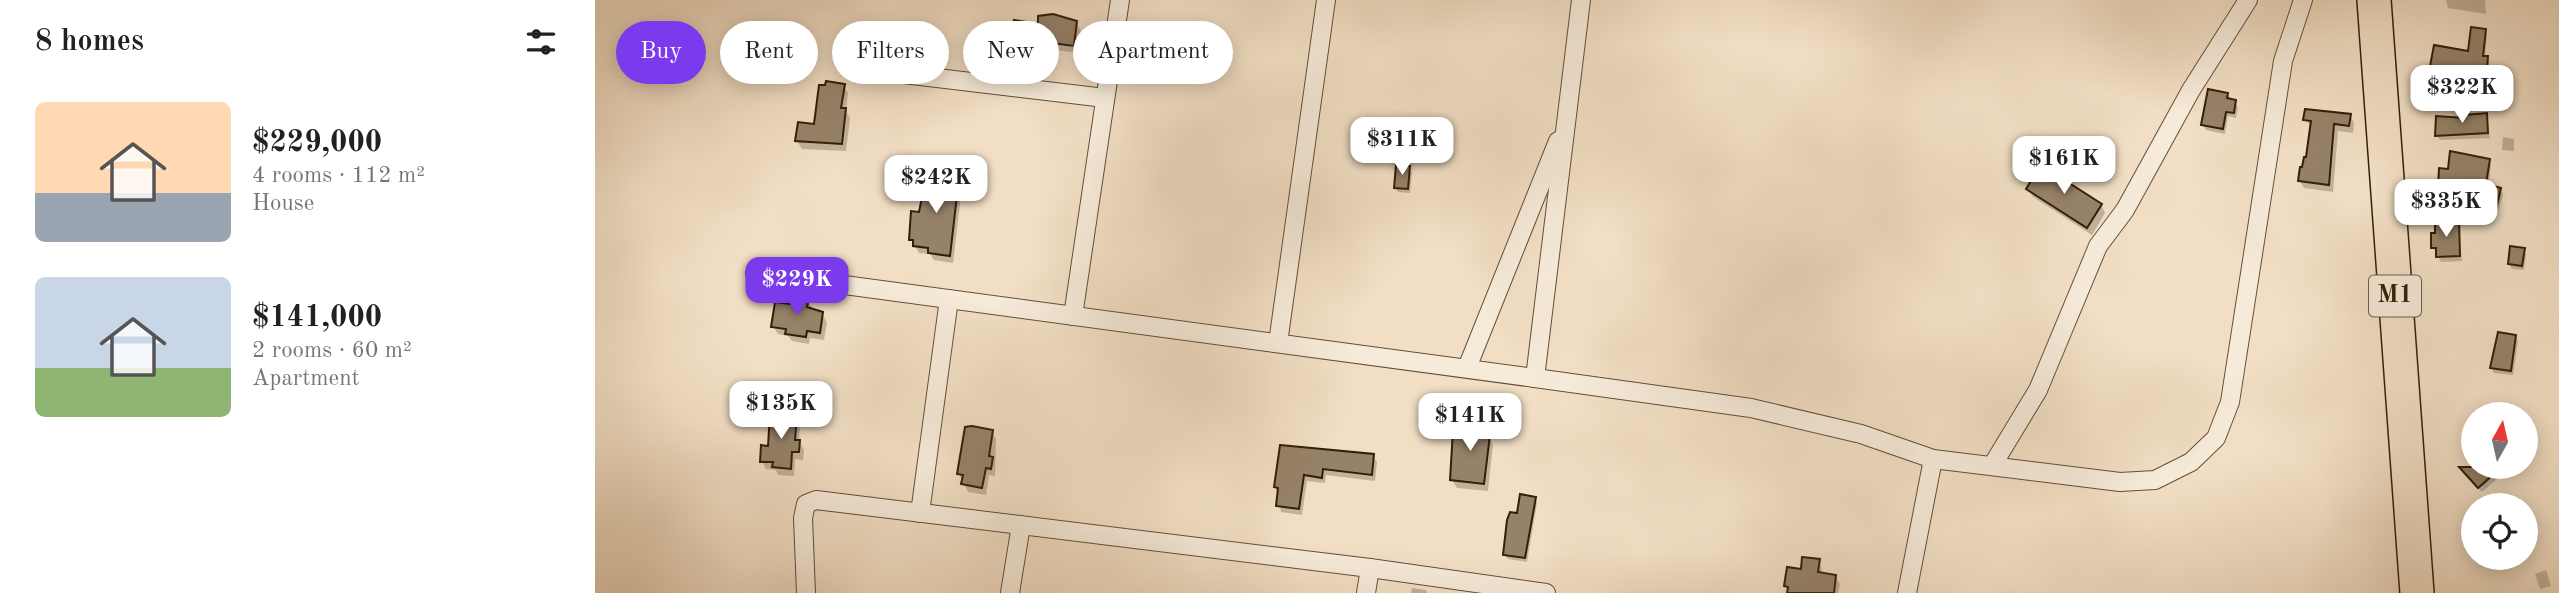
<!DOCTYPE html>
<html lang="en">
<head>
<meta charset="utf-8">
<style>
  :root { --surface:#fff; --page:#f2f2f2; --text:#202124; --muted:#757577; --accent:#7c3aed }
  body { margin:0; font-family:"Old Standard TT",serif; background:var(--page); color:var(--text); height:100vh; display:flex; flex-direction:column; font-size:26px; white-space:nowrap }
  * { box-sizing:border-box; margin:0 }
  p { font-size:23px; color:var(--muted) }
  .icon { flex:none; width:38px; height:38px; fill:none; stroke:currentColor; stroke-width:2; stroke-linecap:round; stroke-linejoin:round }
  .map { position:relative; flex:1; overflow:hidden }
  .details { display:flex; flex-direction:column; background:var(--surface); width:595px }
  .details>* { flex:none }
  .banner { position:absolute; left:21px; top:21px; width:665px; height:63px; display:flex; gap:14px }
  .needle { width:46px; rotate:8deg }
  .buttons { position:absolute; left:1866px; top:402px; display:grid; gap:14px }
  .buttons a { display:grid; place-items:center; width:77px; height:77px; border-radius:50%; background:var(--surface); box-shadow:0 4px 18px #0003; font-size:35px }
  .price { position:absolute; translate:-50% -60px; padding:0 16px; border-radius:14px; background:#fff; color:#222; font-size:23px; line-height:46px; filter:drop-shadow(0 2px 4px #0008) }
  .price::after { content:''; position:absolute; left:50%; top:42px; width:21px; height:16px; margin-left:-10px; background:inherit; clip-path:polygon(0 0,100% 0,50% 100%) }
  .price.selected { background:var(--accent); color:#fff }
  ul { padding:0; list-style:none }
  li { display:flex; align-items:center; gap:21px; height:175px; padding:0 35px }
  li span { display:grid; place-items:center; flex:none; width:196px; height:140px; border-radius:10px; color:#555 }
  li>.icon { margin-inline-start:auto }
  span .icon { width:84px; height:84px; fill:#fffc; stroke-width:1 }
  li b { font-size:30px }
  h2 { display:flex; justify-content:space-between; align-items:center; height:84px; padding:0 35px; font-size:30px }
  .chip { padding:0 24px; border-radius:32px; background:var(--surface); box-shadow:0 4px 18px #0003; font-size:24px; line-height:63px }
  .chip.selected { background:var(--accent); color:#fff }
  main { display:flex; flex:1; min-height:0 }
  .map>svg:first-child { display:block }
</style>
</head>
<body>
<main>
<section class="details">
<h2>8 homes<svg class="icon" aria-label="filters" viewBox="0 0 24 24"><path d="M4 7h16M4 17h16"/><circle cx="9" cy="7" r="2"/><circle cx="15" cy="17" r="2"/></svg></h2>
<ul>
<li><span style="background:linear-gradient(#ffd9b3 65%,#9aa5b1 0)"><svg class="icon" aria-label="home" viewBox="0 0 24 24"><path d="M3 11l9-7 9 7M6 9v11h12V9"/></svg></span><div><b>$229,000</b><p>4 rooms · 112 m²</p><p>House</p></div></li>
<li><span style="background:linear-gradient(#c9d6e8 65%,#8fb573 0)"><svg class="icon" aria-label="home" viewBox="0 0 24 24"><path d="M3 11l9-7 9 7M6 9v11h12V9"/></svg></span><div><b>$141,000</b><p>2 rooms · 60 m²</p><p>Apartment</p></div></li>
</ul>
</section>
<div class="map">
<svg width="1964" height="593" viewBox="0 0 1964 593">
  <rect width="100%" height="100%" fill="#f1dec4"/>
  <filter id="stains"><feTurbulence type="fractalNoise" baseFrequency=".00286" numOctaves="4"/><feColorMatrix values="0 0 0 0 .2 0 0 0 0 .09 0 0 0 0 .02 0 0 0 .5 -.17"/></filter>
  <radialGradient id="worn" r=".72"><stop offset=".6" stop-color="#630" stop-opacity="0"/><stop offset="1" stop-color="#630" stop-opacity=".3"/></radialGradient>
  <g fill="#0003">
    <polygon points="1851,0 1890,0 1891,14 1853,8"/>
    <polygon points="445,18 472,18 481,22 486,31 483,53 423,45 419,37 444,26"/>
    <polygon points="1890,31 1892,35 1890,58 1894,62 1892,86 1874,85 1872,75 1848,74 1846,83 1837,81 1835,77 1841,47 1875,53"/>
    <polygon points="248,85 253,93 251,111 255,118 251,151 207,149 202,141 221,126"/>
    <polygon points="1632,94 1643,107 1641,118 1633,116 1630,134 1611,130 1608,125"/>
    <polygon points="1755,115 1759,123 1758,133 1743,131 1738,192 1709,188 1705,181 1713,159 1717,127 1710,119"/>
    <polygon points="1891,115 1895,138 1845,140 1842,136 1871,119"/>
    <polygon points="1908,137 1919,139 1919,151 1907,150"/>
    <polygon points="1894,160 1896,165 1893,187 1905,190 1908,194 1903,212 1883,209 1865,202 1865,192 1847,191 1845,187 1854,170"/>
    <polygon points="814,168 817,173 815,193 803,192 800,187"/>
    <polygon points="363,180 367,187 358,263 339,260 335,254 324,253 316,239 325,214"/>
    <polygon points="1433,189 1506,205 1510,213 1497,235 1438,197"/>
    <polygon points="1863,222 1867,261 1846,262 1838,247"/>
    <polygon points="1929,250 1931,255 1929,270 1917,269 1914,264"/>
    <polygon points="213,300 217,310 227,314 232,322 229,340 215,338 214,344 197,341 193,336 183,334 178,326 197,306"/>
    <polygon points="1920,336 1923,341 1918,375 1899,373 1896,368"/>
    <polygon points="211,390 220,394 217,411 207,408"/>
    <polygon points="201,417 205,425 204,442 209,450 208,460 200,459 199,476 183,475 181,470 171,469 167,461"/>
    <polygon points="886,419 891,427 890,437 894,437 898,445 893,491 862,488 857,480"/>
    <polygon points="397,432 401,439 400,476 394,475 391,495 373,492 364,474"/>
    <polygon points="687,447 778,456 782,462 780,481 731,475 730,483 712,481 707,515 686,512 681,487"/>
    <polygon points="1880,467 1907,467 1910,472 1887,492 1872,475"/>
    <polygon points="939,499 942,503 932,562 913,559 910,555 923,515"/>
    <polygon points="1935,514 1943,537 1930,541 1930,516"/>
    <polygon points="1224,561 1228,575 1240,576 1245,584 1243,593 1194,593 1191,586"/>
    <polygon points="1951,570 1956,586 1945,589 1940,574"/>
    <polygon points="817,588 831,590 832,593 816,593"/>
  </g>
  <g fill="#968269" stroke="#341f06" stroke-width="2">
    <polygon points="458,14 482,21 479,46 417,38 419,20 443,24 443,16"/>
    <polygon points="1876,27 1891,29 1888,56 1893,56 1891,82 1870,81 1871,71 1846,70 1844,79 1833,77 1839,45 1873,51"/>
    <polygon points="231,81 250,84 246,108 251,108 247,144 200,141 203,122 219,124 224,85 230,85"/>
    <polygon points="1613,89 1633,93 1632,98 1641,100 1639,113 1631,112 1628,129 1606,125"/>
    <polygon points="1710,109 1756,114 1754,126 1739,124 1734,185 1703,181 1705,167 1707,167 1709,157 1711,157 1715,128 1716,121 1708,120"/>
    <polygon points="1892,113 1893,133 1840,136 1841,116 1870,118 1869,115"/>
    <polygon points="1855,151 1895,159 1891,184 1906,188 1901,209 1880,206 1861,197 1865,189 1843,187 1844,168 1853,169"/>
    <polygon points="801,165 815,166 813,189 799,188"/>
    <polygon points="1446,165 1507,204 1492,228 1431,189"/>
    <polygon points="332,173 364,178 355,256 333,253 333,248 318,246 318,240 314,240 316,211 324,212"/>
    <polygon points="1864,220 1865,256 1841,257 1841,248 1836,248 1836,233 1840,233 1840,221"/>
    <polygon points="1915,246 1930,248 1927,266 1913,264"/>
    <polygon points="196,296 214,298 212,307 228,312 225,333 212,331 211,337 190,334 191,329 176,327 180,302 195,304"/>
    <polygon points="1903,332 1921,335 1916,371 1895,368"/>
    <polygon points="175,413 202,415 200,440 205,440 204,452 197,452 196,469 177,467 178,462 165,462 166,445 173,446"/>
    <polygon points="872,415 887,417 885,434 895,435 889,484 855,480 858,430 870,432"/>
    <polygon points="377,426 398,430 394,456 398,457 396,469 391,468 387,488 366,484 368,475 362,474 370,427"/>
    <polygon points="685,445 779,454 777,475 728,469 727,478 709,475 704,509 681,506 683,488 679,487"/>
    <polygon points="1864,467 1907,467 1883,488"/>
    <polygon points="925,494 941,497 930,558 908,555 912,520 915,512 922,513"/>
    <polygon points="1207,557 1225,559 1223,572 1241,575 1239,593 1192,593 1193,587 1189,586 1192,567 1206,569"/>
  </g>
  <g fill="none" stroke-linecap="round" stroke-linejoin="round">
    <g stroke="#634f36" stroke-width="20">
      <g id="street">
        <polyline points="275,70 510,98"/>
        <polyline points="160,273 940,378 986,0"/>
        <polyline points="478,316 525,0"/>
        <polyline points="683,343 731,0"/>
        <polyline points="872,368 963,141"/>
        <polyline points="940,378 1156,408 1266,434 1338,459 1525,482 1560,480 1596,462 1621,438 1635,402 1688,61 1708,0"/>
        <polyline points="1397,466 1443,390 1503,246 1530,210 1596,90 1653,0"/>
        <polyline points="325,513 354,299"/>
        <polyline points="211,593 208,518 211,504 221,500 775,568 951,593"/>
        <polyline points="415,593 426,525"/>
        <polyline points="771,593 775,568"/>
        <polyline points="1312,593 1338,459"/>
      </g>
    </g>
    <g stroke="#341f06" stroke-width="36">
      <polyline id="highway" points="1779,0 1822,593"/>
    </g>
    <use href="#street" stroke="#f6ead9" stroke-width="18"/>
    <use href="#highway" stroke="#f1dec4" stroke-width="33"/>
  </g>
  <g text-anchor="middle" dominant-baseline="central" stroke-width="7" stroke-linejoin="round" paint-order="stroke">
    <rect fill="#f6ead9" stroke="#6e5c45" stroke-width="2" x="1774" y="275.5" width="52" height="41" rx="5"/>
    <g font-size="24" font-weight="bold" fill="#341f06">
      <text x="1800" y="296">M1</text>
    </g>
  </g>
  <rect width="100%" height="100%" filter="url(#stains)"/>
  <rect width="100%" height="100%" fill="url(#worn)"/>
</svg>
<div class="buttons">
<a><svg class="needle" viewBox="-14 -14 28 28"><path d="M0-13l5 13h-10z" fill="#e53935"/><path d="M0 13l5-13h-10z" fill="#757577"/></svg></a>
<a><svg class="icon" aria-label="locate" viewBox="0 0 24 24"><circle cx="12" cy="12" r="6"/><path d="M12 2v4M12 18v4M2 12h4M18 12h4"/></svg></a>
</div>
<b class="price" style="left:1867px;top:125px">$322K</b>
<b class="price" style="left:807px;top:177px">$311K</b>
<b class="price" style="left:1469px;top:196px">$161K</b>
<b class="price" style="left:341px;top:215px">$242K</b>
<b class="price" style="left:1851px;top:239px">$335K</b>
<b class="price selected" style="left:202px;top:317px">$229K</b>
<b class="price" style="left:186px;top:441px">$135K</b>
<b class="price" style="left:875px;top:453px">$141K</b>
<div class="banner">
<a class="chip selected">Buy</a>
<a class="chip">Rent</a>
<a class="chip">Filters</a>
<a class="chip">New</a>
<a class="chip">Apartment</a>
</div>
</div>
</main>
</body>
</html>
